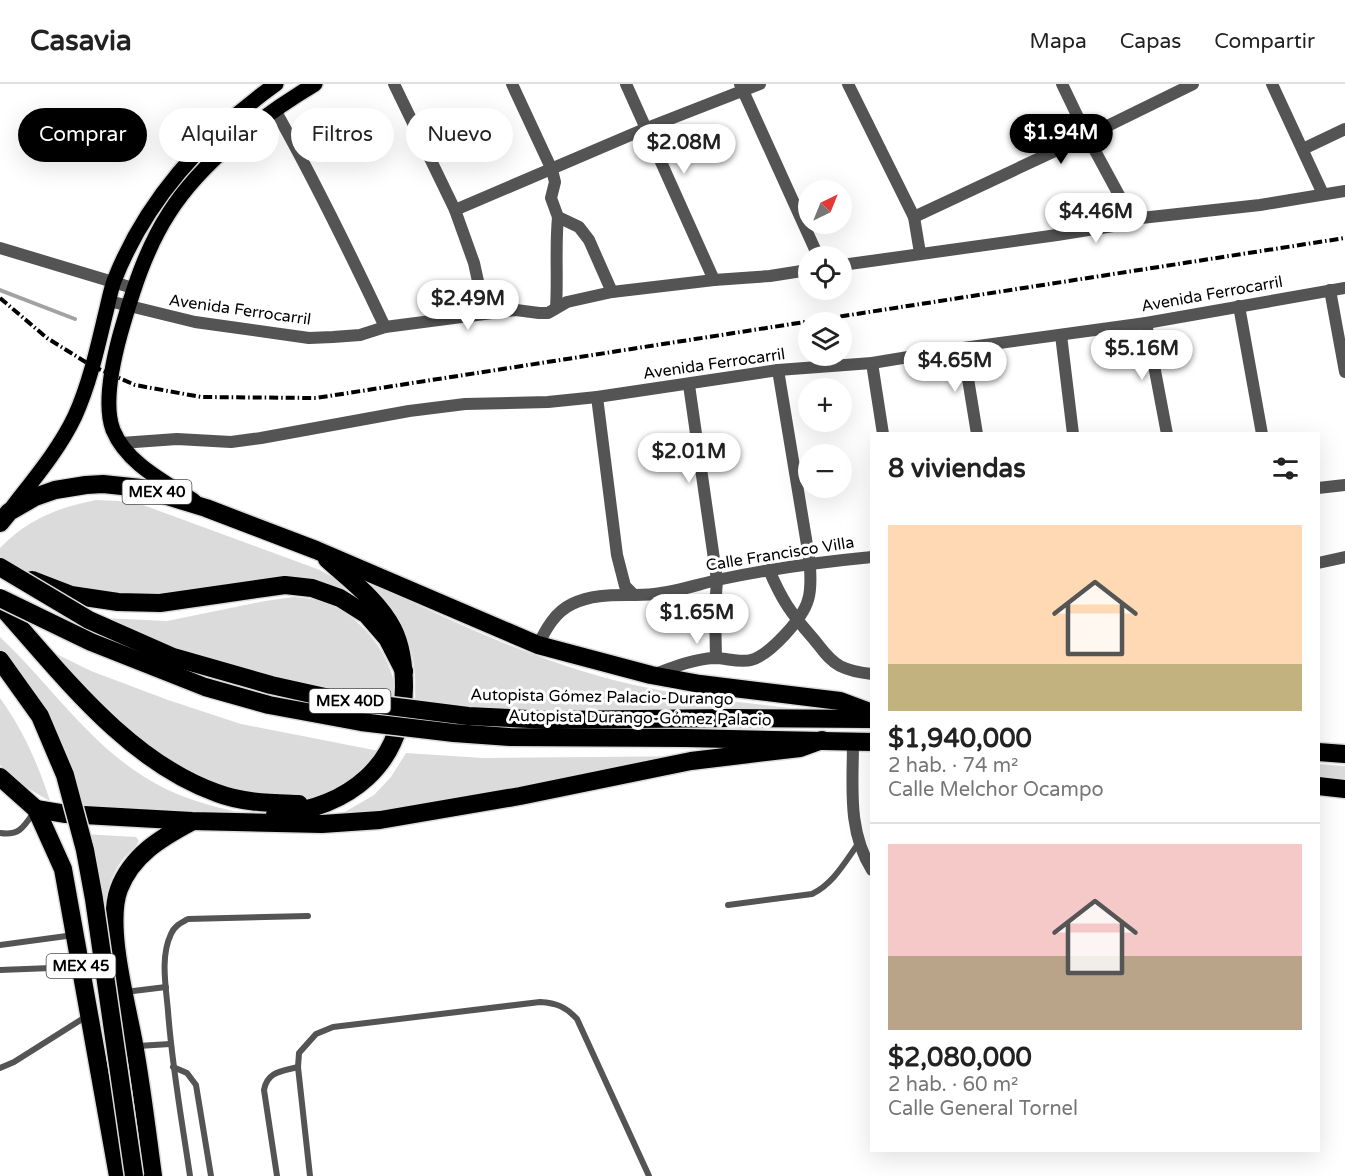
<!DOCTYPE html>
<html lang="es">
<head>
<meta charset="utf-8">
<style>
  :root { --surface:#fff; --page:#f2f2f2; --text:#222; --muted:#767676; --line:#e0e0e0; --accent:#000 }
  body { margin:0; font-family:"Varela Round",sans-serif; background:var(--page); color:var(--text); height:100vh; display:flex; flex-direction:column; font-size:22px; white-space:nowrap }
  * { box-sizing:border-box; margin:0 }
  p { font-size:20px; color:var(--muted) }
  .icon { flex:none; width:33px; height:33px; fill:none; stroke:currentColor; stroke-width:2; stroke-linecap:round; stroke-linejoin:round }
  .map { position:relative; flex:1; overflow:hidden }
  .side { position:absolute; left:870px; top:348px; width:450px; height:720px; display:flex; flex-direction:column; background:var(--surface); border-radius:0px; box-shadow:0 6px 24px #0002 }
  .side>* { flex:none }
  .hud { position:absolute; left:18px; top:24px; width:570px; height:54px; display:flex; gap:12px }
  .needle { width:39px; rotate:43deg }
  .fabs { position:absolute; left:798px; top:96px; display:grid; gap:12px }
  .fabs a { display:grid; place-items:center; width:54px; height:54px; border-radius:50%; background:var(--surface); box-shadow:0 6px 24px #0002; font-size:30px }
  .price { position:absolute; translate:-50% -51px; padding:0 14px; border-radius:21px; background:#fff; color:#222; font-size:20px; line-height:39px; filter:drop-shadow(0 2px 3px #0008) }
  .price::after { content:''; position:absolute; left:50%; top:36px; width:18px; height:14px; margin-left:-9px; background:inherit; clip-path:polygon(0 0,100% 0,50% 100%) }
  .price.on { background:var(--accent); color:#fff }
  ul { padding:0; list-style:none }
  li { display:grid; align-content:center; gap:12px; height:318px; padding:0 18px }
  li+li { border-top:2px solid var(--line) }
  li span { display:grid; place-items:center; height:186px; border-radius:0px; color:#555 }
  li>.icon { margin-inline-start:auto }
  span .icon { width:108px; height:108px; fill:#fffc; stroke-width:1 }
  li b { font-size:26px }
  h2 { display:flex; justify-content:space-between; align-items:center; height:72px; padding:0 18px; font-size:26px }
  .chip { padding:0 21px; border-radius:27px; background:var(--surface); box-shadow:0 6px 24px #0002; font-size:21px; line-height:54px }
  .chip.on { background:var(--accent); color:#fff }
  header { display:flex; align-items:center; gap:36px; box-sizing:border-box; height:84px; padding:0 30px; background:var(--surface); border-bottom:2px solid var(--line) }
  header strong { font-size:28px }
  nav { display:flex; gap:33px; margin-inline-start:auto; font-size:21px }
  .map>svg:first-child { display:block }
</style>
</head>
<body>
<header>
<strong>Casavia</strong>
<nav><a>Mapa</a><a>Capas</a><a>Compartir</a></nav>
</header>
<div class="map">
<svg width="1345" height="1092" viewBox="0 0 1345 1092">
  <rect width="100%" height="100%" fill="#fff"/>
  <g fill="#dbdbdb">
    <path d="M 96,416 L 119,417 L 143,421 L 320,486 L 341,498 L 370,525 L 333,504 L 165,515 L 70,508 L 0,479 L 0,464 C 28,435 57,424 96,416 Z"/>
    <path d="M 367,497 C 452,537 538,579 630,600 C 694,615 762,620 828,629 C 690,629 552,633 415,619 C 415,607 416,594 414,582 C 411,549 387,522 367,497 Z"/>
    <path d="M 293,513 C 300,514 309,514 316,516 C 353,526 383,558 393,594 C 395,601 395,610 395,618 L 220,584 L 80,533 L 167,537 L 265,517 Z"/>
    <path d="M 0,553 C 54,604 97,672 166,705 C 192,718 221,724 249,731 L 70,723 L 45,654 L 0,588 Z"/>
    <polygon points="34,559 91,587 168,616 241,640 379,667 351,699 311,715 289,718 228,708 150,674"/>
    <path d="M 0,614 C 23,646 38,680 50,717 C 31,707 15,696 0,681 Z"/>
    <polygon points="406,669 483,674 703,672 329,737 374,711 391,693"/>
    <polygon points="1318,680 1345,682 1345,695 1319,692"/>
    <path d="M 83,750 L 136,753 L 139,757 C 136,764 128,769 123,775 C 109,794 105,812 105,835 Z"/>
  </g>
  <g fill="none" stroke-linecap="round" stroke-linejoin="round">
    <polyline stroke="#a2a2a2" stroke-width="4" points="0,206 75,235"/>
    <g stroke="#dbdbdb" stroke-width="18">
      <g id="primary">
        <path d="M 194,417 C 165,398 127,380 113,346 C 103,320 113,277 120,251 C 132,209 145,166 169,129 C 202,77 263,31 315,0"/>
        <path d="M 11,425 C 33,396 59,366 75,332 C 89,301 97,266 105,232 C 108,221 110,208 114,197 C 146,115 205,51 276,0"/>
      </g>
    </g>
    <g stroke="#dbdbdb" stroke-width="21">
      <g id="highway">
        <polyline points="0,439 9,428 35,413 55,406 86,401 103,400 141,404 206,424 316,466 538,561 651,591 700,600 840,617 872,629"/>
        <polyline points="32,496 71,511 118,518 160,519 285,501 312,504 340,514 367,531 387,554 404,587"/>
        <path d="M 0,521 C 62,590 127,677 217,709 C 243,719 272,719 299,720"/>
        <polyline points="727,634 872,635"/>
        <polyline points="685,654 872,658"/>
        <polyline points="1318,668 1345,670"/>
        <polyline points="0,693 36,725 63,785 118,1092"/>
        <polyline points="1318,702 1345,705"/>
        <polyline points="36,725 66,730 192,737 322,740 380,736 520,712 691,677 800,664 822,656"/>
        <path d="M 275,731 C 349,723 403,682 404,603 C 404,584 402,563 393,545 C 378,516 350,496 327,475"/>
        <path d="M 153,1092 C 147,1048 142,1004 134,960 C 127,920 105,842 119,805 C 132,771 161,754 191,738"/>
      </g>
    </g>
    <g stroke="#545454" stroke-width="6">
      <path d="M 0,749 C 19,752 24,743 34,728"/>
      <path d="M 728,821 L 812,810 C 833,800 845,778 858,760"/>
      <polyline points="0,861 74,851"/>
      <polyline points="0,886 77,883"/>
      <polyline points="125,908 166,903"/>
      <polyline points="138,962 170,960"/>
      <polyline points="173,983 187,989 196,1001 211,1092"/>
      <polyline points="0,984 14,978 87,932"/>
      <path d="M 190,1092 C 182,1037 172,983 168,927 C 166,903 160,873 171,850 C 174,842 181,839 188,835 L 308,832"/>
      <path d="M 277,1092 L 264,1006 C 267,987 283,987 298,983"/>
      <path d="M 310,1092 L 298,983 L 299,969 L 316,950 L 333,943 L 540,918 C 557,919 566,923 577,935 L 649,1092"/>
    </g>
    <g stroke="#545454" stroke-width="12">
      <polyline points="394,0 455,126 474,179 485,229"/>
      <polyline points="512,0 552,86 555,98 551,114 558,133 579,143 589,156 612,208"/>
      <polyline points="626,0 714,196"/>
      <polyline points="740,0 818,172"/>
      <polyline points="848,0 914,133 920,169"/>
      <polyline points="1062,0 1087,52 1132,135"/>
      <polyline points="1272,0 1323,110"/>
      <path d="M 275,26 C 315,97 350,169 385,243"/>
      <polyline points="1303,65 1345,45"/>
      <polyline points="455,126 647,44 760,0"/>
      <polyline points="914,133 1087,52 1193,0"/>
      <polyline points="0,164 133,204"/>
      <polyline points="842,181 1057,151 1113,142 1132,135 1260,121 1345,107"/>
      <polyline points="1330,206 1345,288"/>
      <polyline points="109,217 195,238 309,254 333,253 360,251 385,243 516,226 539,229 548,229 567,218 612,208 714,196 770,192 808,186"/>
      <polyline points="1239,222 1262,350"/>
      <path d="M 556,224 C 558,194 555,164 558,133"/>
      <polyline points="1146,239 1167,350"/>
      <polyline points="1061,251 1073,350"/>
      <polyline points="963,264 977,350"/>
      <polyline points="872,279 883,350"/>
      <polyline points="689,301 717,496 715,525 716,574"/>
      <polyline points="597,313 617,471 625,502 634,511"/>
      <polyline points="121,359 177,355 231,358 261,354 409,327 465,320 548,318 597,313 778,286 872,279 963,264 1146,239 1345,204"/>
      <polyline points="1318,404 1345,401"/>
      <polyline points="1318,479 1345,473"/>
      <path d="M 769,486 C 782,516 790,528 811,552 C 821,563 827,575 840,582 C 850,587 861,589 872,590"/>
      <path d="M 538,561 C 546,545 555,528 572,520 C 599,507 626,513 654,510 C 675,508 696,501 717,496 C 768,485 820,478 872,473"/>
      <path d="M 655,590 C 674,583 694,575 714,574 C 726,574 740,579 751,576 C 770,571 803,534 808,516 C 812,504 810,492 810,479 L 778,286"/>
      <path d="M 853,657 C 853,702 847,746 872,786"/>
    </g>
    <use href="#primary" stroke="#000" stroke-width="15"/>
    <use href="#highway" stroke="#000" stroke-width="18"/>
    <polyline stroke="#000" stroke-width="4" stroke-dasharray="9 3 1.5 3" stroke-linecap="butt" points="0,214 47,254 92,282 135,301 201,313 316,314 1345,154"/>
    <g stroke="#dbdbdb" stroke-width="21" stroke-linecap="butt">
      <g id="highway-bridge">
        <polyline points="0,483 89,536 173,573 271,601 334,615 468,632 549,636 727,634"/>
        <polyline points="0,514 91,558 205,603 269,621 361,638 454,649 510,653 685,654"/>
        <polyline points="0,576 40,632 65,691 85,766 94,815 134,1092"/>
      </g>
    </g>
    <use href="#highway-bridge" stroke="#000" stroke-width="18"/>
  </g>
  <g text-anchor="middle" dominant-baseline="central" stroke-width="6" stroke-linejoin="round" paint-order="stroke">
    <g fill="#fff" stroke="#4c4c4c" stroke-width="1.5">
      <rect x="122.5" y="396" width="69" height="24" rx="4.5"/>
      <rect x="309.5" y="605" width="81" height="24" rx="4.5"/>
      <rect x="46.5" y="870" width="69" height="24" rx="4.5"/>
    </g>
    <g font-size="15" font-weight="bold" fill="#000">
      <text x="157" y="408">MEX 40</text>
      <text x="350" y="617">MEX 40D</text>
      <text x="81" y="882">MEX 45</text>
    </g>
    <g font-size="16" fill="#000" stroke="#fff">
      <text transform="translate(1212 210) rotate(-10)">Avenida Ferrocarril</text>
      <text transform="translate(240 226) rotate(8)">Avenida Ferrocarril</text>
      <text transform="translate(714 280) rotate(-8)">Avenida Ferrocarril</text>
      <text transform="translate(780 470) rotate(-9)">Calle Francisco Villa</text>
      <text transform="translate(602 613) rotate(1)">Autopista Gómez Palacio-Durango</text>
      <text transform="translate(640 634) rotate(1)">Autopista Durango-Gómez Palacio</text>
    </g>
  </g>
</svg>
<div class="fabs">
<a><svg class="needle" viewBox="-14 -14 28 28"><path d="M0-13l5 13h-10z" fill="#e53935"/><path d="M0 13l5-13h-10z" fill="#767676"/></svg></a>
<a><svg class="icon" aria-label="locate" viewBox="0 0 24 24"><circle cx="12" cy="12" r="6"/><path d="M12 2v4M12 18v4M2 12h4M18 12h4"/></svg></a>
<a><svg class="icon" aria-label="layers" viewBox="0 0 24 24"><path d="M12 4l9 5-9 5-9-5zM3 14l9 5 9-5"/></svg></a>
<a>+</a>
<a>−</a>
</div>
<b class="price on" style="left:1061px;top:81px">$1.94M</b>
<b class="price" style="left:684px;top:91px">$2.08M</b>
<b class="price" style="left:1096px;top:160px">$4.46M</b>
<b class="price" style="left:468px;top:247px">$2.49M</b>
<b class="price" style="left:1142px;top:297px">$5.16M</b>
<b class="price" style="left:955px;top:309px">$4.65M</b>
<b class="price" style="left:689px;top:400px">$2.01M</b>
<b class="price" style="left:697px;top:561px">$1.65M</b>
<div class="hud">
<a class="chip on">Comprar</a>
<a class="chip">Alquilar</a>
<a class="chip">Filtros</a>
<a class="chip">Nuevo</a>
</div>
<section class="side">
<h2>8 viviendas<svg class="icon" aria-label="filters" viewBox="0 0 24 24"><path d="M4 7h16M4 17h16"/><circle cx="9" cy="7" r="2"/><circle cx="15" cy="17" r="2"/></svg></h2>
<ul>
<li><span style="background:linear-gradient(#ffd9b3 75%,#c2b280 0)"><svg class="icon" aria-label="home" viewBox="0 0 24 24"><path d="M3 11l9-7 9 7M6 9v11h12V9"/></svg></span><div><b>$1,940,000</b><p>2 hab. · 74 m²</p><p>Calle Melchor Ocampo</p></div></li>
<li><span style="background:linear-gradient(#f6c9c9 60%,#b9a48a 0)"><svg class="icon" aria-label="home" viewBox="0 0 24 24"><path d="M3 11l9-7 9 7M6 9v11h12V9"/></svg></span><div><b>$2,080,000</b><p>2 hab. · 60 m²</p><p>Calle General Tornel</p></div></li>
</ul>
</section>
</div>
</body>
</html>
